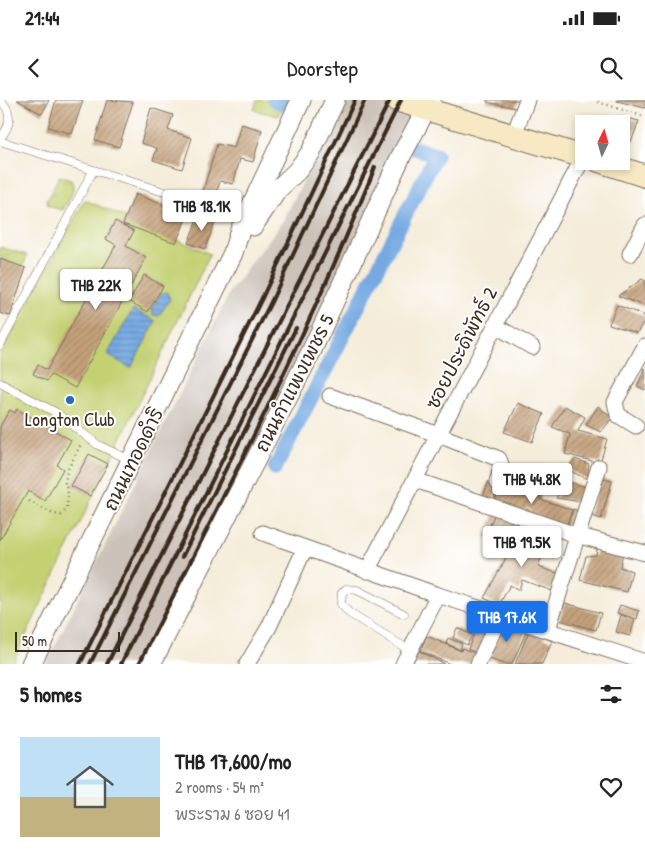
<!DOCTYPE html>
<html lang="en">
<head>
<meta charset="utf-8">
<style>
  :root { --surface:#fff; --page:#f2f2f2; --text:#222; --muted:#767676; --accent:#1a73e8 }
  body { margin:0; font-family:"Patrick Hand","Playpen Sans Thai",sans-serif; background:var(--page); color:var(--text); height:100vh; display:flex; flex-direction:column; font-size:19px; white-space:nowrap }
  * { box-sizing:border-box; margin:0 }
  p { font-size:16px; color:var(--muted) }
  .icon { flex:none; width:28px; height:28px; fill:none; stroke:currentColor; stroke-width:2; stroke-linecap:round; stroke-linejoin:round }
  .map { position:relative; height:564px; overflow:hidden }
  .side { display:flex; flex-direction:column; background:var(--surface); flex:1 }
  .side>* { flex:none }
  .needle { width:32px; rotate:5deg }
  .controls { position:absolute; left:575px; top:15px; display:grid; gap:10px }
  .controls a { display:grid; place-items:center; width:55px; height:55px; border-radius:0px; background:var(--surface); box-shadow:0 2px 8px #0003; font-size:25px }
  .scale { position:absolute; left:15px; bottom:12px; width:105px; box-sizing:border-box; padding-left:5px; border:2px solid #3b2a1e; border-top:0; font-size:14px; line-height:18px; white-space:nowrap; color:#3b2a1e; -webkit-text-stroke:4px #fff; paint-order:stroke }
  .price { position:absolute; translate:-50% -42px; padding:0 11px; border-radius:5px; background:#fff; color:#222; font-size:16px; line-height:32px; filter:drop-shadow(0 1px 2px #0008) }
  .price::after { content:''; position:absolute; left:50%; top:30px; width:15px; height:11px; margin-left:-8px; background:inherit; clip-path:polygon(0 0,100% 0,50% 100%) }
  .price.selected { background:var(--accent); color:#fff }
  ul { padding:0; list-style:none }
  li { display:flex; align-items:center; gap:15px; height:125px; padding:0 20px }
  li span { display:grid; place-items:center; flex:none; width:140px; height:100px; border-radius:0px; color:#555 }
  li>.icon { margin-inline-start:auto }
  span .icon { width:60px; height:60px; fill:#fffc; stroke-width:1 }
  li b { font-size:21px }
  h2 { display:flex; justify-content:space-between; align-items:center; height:60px; padding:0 20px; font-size:21px }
  .status { display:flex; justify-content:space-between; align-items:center; height:35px; padding:0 25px; background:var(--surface); direction:ltr }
  .status svg { height:14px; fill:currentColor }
  header { display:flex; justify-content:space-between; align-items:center; height:65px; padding:0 20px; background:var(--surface); font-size:22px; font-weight:600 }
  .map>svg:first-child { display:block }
</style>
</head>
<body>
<div class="status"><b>21:44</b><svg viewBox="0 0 49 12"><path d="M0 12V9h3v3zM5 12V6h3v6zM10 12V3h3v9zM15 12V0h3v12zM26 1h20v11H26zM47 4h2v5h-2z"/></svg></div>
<header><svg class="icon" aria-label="back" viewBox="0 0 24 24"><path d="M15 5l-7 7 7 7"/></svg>Doorstep<svg class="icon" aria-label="search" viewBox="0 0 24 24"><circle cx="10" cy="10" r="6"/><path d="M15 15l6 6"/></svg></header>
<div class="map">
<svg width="645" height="564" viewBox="0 0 645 564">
  <defs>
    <pattern id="grass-tufts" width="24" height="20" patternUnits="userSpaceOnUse" patternTransform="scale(1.25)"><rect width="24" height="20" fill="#c4d173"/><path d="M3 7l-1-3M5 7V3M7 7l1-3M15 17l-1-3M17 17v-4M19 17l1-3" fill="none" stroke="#a9b463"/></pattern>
    <pattern id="water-rules" width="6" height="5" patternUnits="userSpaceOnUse" patternTransform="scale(1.25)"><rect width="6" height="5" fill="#76a9e2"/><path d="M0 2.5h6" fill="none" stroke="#628ab7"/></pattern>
    <pattern id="building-hatch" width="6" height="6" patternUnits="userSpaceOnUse" patternTransform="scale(1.25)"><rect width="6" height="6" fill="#c5a27c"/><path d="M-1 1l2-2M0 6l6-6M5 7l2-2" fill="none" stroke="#a18465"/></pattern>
  </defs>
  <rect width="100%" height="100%" fill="#fff"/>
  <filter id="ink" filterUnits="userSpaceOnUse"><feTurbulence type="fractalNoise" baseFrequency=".02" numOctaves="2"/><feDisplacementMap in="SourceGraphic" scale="10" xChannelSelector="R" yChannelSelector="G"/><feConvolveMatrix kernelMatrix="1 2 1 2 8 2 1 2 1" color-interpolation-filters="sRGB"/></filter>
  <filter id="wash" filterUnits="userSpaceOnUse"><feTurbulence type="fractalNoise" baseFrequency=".0096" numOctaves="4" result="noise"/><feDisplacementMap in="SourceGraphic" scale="20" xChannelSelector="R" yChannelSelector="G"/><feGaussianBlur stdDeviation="1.12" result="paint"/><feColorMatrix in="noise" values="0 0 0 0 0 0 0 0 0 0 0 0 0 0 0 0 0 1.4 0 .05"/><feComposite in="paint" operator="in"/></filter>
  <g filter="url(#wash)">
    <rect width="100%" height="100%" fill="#f5edda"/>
    <polygon fill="#ccc2b9" points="345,0 421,0 411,30 147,564 46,564 230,192 283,121"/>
    <g fill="url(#grass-tufts)" stroke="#807e48">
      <polygon points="257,0 284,0 278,16 254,10"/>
      <path d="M 59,76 L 71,80 C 77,91 68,100 63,110 L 48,106 L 47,101 Z"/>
      <polygon points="0,147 27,155 23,167 0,159"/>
    </g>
    <polygon fill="#c4d173" stroke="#807e48" points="85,100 210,154 12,564 0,564 0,253"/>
    <g fill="url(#water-rules)" stroke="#586a80">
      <polygon points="167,192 170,199 159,216 153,215 152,210 161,193"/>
      <polygon points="133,209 156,221 131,268 107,255"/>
    </g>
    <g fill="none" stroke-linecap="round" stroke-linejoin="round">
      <g stroke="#76a9e2" stroke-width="15">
        <polyline points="275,0 285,4"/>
        <polyline points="275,368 436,55 415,48"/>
      </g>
    </g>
    <g id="blocks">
      <g fill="url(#building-hatch)">
        <polygon points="17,0 49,0 42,14"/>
        <polygon points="56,0 83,0 72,34 48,27"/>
        <polygon points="107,0 133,2 119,47 95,40"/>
        <polygon points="487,0 519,0 516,8 487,2"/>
        <polygon points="617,0 645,0 645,8 617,1"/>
        <polygon points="151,8 173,15 168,30 192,38 182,69 153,60 157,48 141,43"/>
        <polygon points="618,16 639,21 631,42 621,35 621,24 615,24"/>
        <polygon points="241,24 262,30 253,62 240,59 233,84 220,81 216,95 203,91 217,44 234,48"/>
        <polygon points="135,94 188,114 176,143 123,124"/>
        <polygon points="199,115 215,121 205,149 188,143"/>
        <polygon points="115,121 134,131 126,146 146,158 75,288 51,275 47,281 33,274 38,265 47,270 116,145 106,139"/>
        <polygon points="0,159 26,168 10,216 0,213"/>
        <polygon points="144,175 163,186 148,212 129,201"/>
        <polygon points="642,179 645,181 645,206 618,196"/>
        <polygon points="617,205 645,216 645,220 637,233 609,224"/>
        <polygon points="645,268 645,290 637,286"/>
        <polygon points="518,303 544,314 532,342 504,332"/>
        <polygon points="565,306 585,317 578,331 607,339 600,363 565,354 570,334 552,327"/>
        <polygon points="598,306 612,318 601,332 586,325"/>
        <polygon points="17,309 71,340 57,365 63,369 45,401 28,391 0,440 0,326 10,310 15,313"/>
        <polygon points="89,354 108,364 90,396 71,386"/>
        <polygon points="575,359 589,364 587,379 566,369"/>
        <polygon points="600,378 612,381 601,419 589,415"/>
        <polygon points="489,381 499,385 492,403 482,399"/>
        <polygon points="501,382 542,393 540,399 572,410 565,429 528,415 530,410 527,408 525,414 494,403"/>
        <polygon points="569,382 586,387 582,402 556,398"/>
        <polygon points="573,409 581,412 575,432 566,429"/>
        <polygon points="495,413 520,423 511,447 485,437"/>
        <polygon points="522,429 547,441 538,467 560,474 552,491 522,480 519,490 510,485 499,505 484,498"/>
        <polygon points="598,445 623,452 620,467 632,471 627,492 580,480 586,456 596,455"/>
        <polygon points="565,503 601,513 596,530 559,520"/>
        <polygon points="620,505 639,511 637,519 617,513"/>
        <polygon points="478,511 494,518 478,553 468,549 474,534 469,532"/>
        <polygon points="621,515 635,520 630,536 616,532"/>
        <polygon points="504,520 527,530 512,564 503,564 488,558"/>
        <polygon points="457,528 472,535 467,545 453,538"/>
        <polygon points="529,531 552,541 542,564 515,564"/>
        <polygon points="427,536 461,551 462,548 479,555 475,564 450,564 420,551"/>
        <polygon points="448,538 462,544 460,550 446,543"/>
        <polygon points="419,551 444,564 412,564"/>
      </g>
    </g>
  </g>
  <g filter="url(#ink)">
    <use href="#blocks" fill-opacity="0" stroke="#7c6e60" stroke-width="1"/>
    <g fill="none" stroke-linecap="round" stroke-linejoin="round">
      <g stroke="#7c6e60" stroke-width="9">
        <g id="service">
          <path d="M 0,0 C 13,12 11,26 0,38"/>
          <polyline points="0,41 219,109"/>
          <polyline points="0,245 93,71"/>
          <polyline points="0,283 55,312 98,345 130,360"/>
          <polyline points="404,514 357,490 346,489 342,493 341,504 349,513 409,550"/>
        </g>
      </g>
      <g stroke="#7c6e60" stroke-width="17">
        <g id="minor">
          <polyline points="513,37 527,0"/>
          <polyline points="630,154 645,125"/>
          <polyline points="496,226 532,247"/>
          <polyline points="330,296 439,335 499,359 502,367 497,382"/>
          <polyline points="636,326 618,315 615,302 645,246"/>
          <polyline points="415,380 576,435 645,453"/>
          <polyline points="263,433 438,495 645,562"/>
          <polyline points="367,471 584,56"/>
          <polyline points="548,529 599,367"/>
          <polyline points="247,564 269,527 305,448"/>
          <polyline points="403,564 438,495"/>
          <polyline points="478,564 501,514"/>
        </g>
      </g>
      <g stroke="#7c6e60" stroke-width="21">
        <g id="tertiary">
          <polyline points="253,126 278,89 297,71 311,52 335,0"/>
          <polyline points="31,564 233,153 240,130 301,0"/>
          <polyline points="151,564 311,252 400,58 431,0"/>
        </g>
      </g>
      <g stroke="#7c6e60" stroke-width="24">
        <g id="secondary">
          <polyline points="396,0 584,57"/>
          <polyline points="599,61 645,76"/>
        </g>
      </g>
      <g stroke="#7c6e60" stroke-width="2.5" stroke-dasharray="1 4" stroke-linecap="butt">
        <polyline points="598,2 645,17"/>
        <polyline points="29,401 53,414 61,415 67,409 68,393 65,383 67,371 81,344"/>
      </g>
      <use href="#service" stroke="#fff" stroke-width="8"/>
      <use href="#minor" stroke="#fff" stroke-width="15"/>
      <use href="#tertiary" stroke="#fff" stroke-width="19"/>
      <use href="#secondary" stroke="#f6e9c3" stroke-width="22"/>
      <g stroke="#3b2a1e" stroke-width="4">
        <polyline points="182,457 296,228"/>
        <polyline points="80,564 263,196 355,0"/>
        <polyline points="90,564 272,200 365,0"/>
        <polyline points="107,564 390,0"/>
        <polyline points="121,564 401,0"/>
        <path d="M 139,564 C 221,400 307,238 375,67"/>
      </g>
    </g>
  </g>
  <circle fill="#1f6fb2" stroke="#fff" stroke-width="2" cx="70" cy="300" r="5"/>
  <g text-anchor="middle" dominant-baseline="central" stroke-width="4" stroke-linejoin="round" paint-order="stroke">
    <g font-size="19" fill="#3b2a1e" stroke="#fff">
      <text transform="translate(461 248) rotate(-63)">ซอยประดิพัทธ์ 2</text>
      <text transform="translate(294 283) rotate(-63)">ถนนกำแพงเพชร 5</text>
      <text transform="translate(133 359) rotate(-64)">ถนนเทอดดำริ</text>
    </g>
    <g font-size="19" fill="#3b2a1e" stroke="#fff">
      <text x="70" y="319">Longton Club</text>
    </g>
  </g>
</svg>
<div class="controls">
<a><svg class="needle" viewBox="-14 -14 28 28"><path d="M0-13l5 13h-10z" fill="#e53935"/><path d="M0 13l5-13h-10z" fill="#767676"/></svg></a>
</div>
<div class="scale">50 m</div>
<b class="price" style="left:202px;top:132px">THB 18.1K</b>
<b class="price" style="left:96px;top:211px">THB 22K</b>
<b class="price" style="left:532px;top:405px">THB 44.8K</b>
<b class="price" style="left:522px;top:468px">THB 19.5K</b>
<b class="price selected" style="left:507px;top:543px">THB 17.6K</b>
</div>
<section class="side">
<h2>5 homes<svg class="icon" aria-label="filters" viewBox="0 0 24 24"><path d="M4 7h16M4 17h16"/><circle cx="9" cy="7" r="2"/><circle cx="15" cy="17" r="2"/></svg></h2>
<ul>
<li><span style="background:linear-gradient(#bfe0f5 60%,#c2b280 0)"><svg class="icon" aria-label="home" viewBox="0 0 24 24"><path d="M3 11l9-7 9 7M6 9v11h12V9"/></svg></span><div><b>THB 17,600/mo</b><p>2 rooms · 54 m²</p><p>พระราม 6 ซอย 41</p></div><svg class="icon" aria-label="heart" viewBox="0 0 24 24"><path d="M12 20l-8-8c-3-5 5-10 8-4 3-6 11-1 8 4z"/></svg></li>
</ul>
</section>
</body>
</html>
